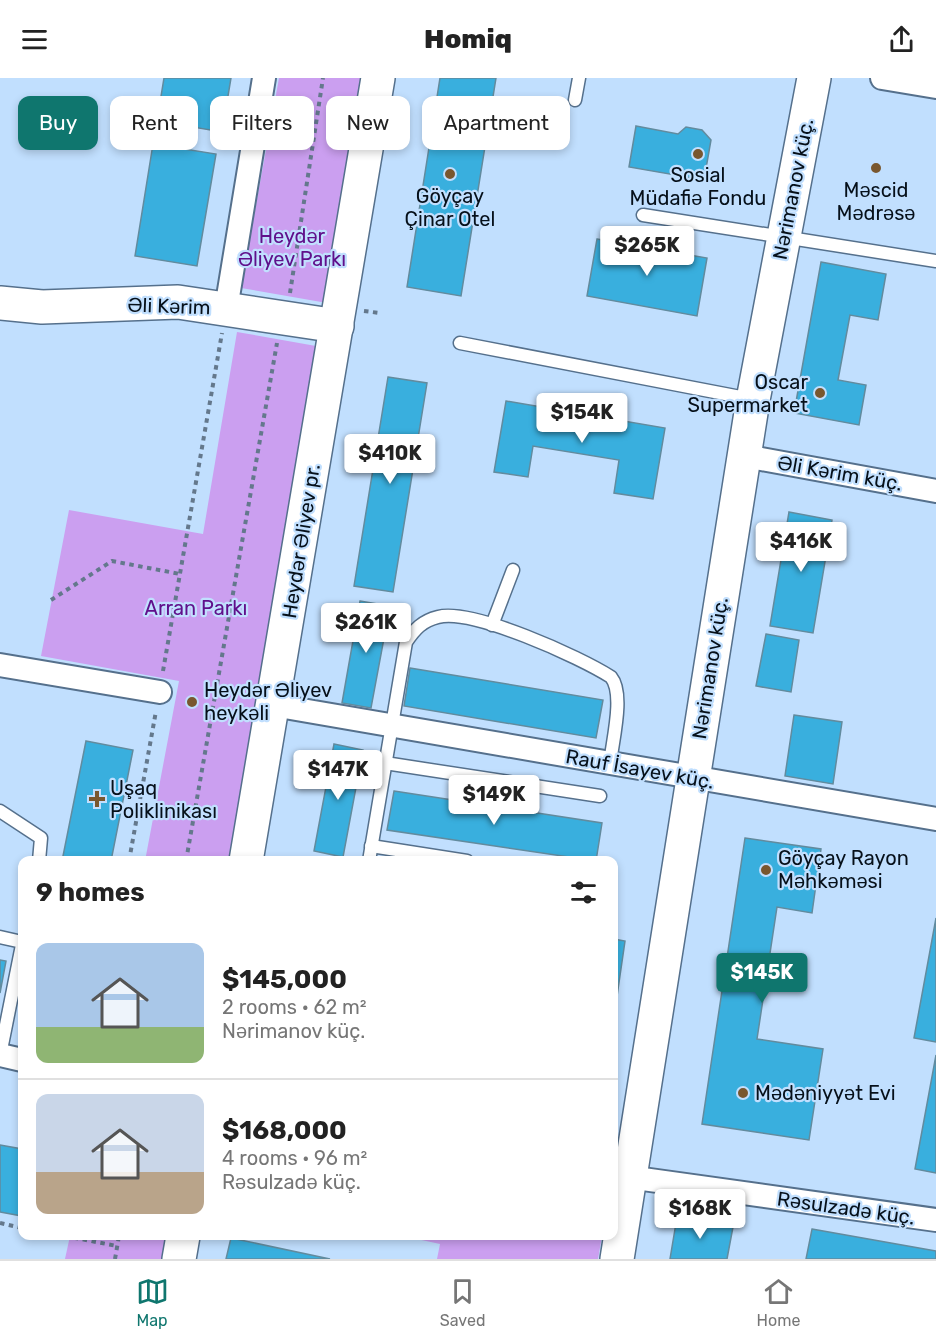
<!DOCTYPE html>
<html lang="en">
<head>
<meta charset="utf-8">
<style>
  :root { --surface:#fff; --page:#f2f2f2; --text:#222; --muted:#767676; --line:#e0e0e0; --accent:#0f766e }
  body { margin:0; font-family:Rubik,sans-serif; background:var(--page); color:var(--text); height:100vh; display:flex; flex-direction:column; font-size:22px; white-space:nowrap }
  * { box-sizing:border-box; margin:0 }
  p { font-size:20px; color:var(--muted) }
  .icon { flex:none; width:33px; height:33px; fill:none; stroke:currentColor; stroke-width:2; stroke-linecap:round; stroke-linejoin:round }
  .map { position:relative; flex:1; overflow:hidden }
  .sheet { position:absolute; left:18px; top:778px; width:600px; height:384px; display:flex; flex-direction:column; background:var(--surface); border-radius:12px; box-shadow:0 3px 9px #0003 }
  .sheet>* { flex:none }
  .top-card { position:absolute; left:18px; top:18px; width:600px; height:54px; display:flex; gap:12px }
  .price { position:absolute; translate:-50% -51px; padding:0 14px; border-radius:6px; background:#fff; color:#222; font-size:20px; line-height:39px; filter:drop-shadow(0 2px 3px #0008) }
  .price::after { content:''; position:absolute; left:50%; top:36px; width:18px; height:14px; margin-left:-9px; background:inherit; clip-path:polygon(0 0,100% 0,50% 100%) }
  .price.on { background:var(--accent); color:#fff }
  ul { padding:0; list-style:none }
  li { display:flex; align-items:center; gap:18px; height:150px; padding:0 18px }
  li+li { border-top:2px solid var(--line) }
  li span { display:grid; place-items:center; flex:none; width:168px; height:120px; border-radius:12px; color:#555 }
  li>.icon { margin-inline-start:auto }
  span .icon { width:72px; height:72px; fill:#fffc; stroke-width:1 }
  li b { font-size:26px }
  h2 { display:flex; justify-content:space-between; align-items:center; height:72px; padding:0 18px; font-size:26px }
  .chip { padding:0 21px; border-radius:12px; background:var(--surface); box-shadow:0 3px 9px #0003; font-size:21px; line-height:54px }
  .chip.on { background:var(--accent); color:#fff }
  header { display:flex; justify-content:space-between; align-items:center; height:78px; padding:0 18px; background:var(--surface); font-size:27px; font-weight:800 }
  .tabs { display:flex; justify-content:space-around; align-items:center; height:84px; border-top:2px solid var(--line); background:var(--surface); font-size:16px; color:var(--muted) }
  .tabs a { display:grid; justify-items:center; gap:3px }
  .tabs .on { color:var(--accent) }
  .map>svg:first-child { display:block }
</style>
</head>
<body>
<header><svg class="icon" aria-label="menu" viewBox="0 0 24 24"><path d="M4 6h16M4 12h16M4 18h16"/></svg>Homiq<svg class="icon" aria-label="share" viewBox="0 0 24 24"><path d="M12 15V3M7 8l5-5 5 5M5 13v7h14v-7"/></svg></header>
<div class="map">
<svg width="936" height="1181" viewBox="0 0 936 1181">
  <rect width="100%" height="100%" fill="#c1dffe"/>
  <g fill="#cb9ff0">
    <polygon points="279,0 362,0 327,225 241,210"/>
    <polygon points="237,254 316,268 230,783 145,783 179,603 41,578 69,432 203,456"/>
    <polygon points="70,1158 167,1158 162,1181 65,1181"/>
    <polygon points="403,1158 602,1158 598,1181 437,1181 440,1166"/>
  </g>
  <g fill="#39afde" stroke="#628b9e" stroke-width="1.5">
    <polygon points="164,0 231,0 222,54 157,43"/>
    <polygon points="440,0 496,0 461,218 407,209"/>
    <polygon points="636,48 678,56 686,49 702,52 711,62 704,102 629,89"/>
    <polygon points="153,66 216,76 197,188 135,178"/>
    <polygon points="597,161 707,180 697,238 587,218"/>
    <polygon points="821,184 886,196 878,242 850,237 838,302 866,307 859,347 794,335"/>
    <polygon points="388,299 427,305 393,514 354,508"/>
    <polygon points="506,323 665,350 653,421 614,415 619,382 533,368 528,399 494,394"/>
    <polygon points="789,434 832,442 813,555 770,548"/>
    <polygon points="360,523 390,528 371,630 342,625"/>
    <polygon points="766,556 799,562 791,614 756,608"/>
    <polygon points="410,590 603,622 596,660 404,628"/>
    <polygon points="794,637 842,644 833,706 785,698"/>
    <polygon points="86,663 133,672 111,783 62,783"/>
    <polygon points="334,666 363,672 343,779 314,773"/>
    <polygon points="394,713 602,745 596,783 387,752"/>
    <polygon points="745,760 821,771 812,835 777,829 757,961 823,971 809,1062 702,1046"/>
    <polygon points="936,840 936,964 914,960"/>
    <polygon points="614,861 625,863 614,939"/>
    <polygon points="0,882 6,883 0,915"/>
    <polygon points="936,977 936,1095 915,1091"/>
    <polygon points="0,1067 22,1071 22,1138 0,1134"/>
    <polygon points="677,1139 733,1149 727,1181 670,1181"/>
    <polygon points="812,1151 936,1173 936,1181 806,1181"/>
    <polygon points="231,1160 330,1181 226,1181"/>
  </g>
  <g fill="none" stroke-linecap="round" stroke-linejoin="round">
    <g stroke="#55708c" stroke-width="15">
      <g id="lane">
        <polyline points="575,22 579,0"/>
        <polyline points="643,137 936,183"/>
        <polyline points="460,265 751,321"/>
        <polyline points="492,547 513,492"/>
        <polyline points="385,685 600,718"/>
        <polyline points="0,733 41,760 39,783"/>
        <polyline points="371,768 467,783"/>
        <path d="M 369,783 L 406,564 C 415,551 422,543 438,539 C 472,530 580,579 611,599 C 625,616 612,664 610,686"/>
        <polyline points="0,859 22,864"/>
        <polyline points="0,977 22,867"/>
      </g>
    </g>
    <g stroke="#55708c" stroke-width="26">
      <g id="street">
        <polyline points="882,0 936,9"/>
        <polyline points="226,231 264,0"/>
        <polyline points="745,378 936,413"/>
        <polyline points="0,587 160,614"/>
        <polyline points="273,627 936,741"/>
        <polyline points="0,977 22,982"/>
        <polyline points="614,1097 936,1142"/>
      </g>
    </g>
    <g stroke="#55708c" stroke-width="36">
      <g id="secondary">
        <polyline points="0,225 42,229 178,224 337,248"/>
        <polyline points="246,783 378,0"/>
        <polyline points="179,1181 183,1158"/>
        <polyline points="617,1181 753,322 814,0"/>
      </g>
    </g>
    <g stroke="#64788c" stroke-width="4" stroke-dasharray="4.5 4.5" stroke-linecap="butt">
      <polyline points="290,215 323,0"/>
      <polyline points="364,233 380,235"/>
      <polyline points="51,522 112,483 180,496"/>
      <polyline points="163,593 222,255"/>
      <polyline points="129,783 156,633"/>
      <polyline points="186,783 277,265"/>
      <polyline points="0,1145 22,1150"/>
      <polyline points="65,1158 117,1168"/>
      <polyline points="115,1181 119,1158"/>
    </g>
    <use href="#lane" stroke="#fff" stroke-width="12"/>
    <use href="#street" stroke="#fff" stroke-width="22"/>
    <use href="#secondary" stroke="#fff" stroke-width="33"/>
  </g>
  <g fill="#79572f" stroke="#c1dffe" stroke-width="2">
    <circle cx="698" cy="76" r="6"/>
    <circle cx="876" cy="90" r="6"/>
    <circle cx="450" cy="96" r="6"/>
    <circle cx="820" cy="315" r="6"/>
    <circle cx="192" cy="624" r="6"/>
    <path d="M94 712h6v6h6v6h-6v6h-6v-6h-6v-6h6z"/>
    <circle cx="766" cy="792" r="6"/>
    <circle cx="743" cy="1015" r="6"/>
  </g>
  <g text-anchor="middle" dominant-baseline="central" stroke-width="4.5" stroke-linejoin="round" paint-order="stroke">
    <g font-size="20" fill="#06101a" stroke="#c1dffe" text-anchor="start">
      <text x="698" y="97" text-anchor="middle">Sosial<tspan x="698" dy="23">Müdafiə Fondu</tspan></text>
      <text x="876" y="112" text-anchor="middle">Məscid<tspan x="876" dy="23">Mədrəsə</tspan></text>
      <text x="450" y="118" text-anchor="middle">Göyçay<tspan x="450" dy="23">Çinar Otel</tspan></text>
      <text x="808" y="304" text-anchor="end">Oscar<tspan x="808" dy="23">Supermarket</tspan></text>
      <text x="204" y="612">Heydər Əliyev<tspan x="204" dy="23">heykəli</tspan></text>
      <text x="110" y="710">Uşaq<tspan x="110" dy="23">Poliklinikası</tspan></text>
      <text x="778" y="780">Göyçay Rayon<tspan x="778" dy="23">Məhkəməsi</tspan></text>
      <text x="755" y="1015">Mədəniyyət Evi</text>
    </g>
    <g font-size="20" fill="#06101a" stroke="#c1dffe">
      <text transform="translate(793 111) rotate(-79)">Nərimanov küç.</text>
      <text transform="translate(169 228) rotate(2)">Əli Kərim</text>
      <text transform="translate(840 395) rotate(10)">Əli Kərim küç.</text>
      <text transform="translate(301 463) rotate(-81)">Heydər Əliyev pr.</text>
      <text transform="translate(710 590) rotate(-81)">Nərimanov küç.</text>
      <text transform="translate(640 691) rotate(10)">Rauf İsayev küç.</text>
      <text transform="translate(846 1130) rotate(8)">Rəsulzadə küç.</text>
    </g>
    <g font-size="20" fill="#60108b" stroke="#c1dffe">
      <text x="292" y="158">Heydər<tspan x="292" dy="23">Əliyev Parkı</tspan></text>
      <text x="196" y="530">Arran Parkı</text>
    </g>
  </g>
</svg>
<b class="price" style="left:647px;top:199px">$265K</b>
<b class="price" style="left:582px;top:366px">$154K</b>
<b class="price" style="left:390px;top:407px">$410K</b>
<b class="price" style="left:801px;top:495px">$416K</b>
<b class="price" style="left:366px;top:576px">$261K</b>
<b class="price" style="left:338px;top:723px">$147K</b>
<b class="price" style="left:494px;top:748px">$149K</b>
<b class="price on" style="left:762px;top:926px">$145K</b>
<b class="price" style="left:700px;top:1162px">$168K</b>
<div class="top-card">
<a class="chip on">Buy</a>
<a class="chip">Rent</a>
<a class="chip">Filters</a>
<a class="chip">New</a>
<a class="chip">Apartment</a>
</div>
<section class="sheet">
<h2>9 homes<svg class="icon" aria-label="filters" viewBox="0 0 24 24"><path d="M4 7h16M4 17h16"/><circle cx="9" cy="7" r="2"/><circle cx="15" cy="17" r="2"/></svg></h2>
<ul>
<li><span style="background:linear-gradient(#a9c7e8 70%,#8fb573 0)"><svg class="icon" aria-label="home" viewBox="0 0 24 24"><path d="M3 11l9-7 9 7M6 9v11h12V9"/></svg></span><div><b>$145,000</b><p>2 rooms · 62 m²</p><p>Nərimanov küç.</p></div></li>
<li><span style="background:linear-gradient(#c9d6e8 65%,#b9a48a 0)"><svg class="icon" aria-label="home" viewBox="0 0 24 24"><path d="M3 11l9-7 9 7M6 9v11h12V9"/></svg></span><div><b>$168,000</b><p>4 rooms · 96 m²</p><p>Rəsulzadə küç.</p></div></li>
</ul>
</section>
</div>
<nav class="tabs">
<a class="on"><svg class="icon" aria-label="map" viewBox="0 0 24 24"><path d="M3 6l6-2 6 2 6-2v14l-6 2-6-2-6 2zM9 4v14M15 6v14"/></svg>Map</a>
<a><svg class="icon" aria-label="saved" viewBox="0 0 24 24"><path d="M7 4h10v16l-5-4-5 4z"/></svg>Saved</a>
<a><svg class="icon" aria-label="home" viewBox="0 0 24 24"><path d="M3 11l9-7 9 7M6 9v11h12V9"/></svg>Home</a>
</nav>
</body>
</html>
